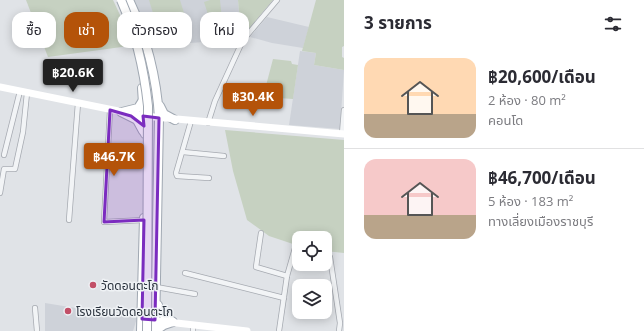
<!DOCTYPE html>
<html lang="th">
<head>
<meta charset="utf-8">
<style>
  :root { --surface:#fff; --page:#f7f7f7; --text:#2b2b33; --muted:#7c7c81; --line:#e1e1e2; --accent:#b45309 }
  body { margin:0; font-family:"Open Sans","Noto Sans Thai",sans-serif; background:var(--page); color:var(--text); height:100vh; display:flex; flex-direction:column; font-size:15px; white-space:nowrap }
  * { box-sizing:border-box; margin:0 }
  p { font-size:13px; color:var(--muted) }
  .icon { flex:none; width:22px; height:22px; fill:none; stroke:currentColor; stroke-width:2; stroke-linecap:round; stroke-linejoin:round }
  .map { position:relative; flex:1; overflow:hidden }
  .side { display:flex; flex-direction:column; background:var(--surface); width:300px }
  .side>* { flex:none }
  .guide { position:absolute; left:12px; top:12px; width:272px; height:36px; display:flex; gap:8px }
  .tools { position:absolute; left:292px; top:231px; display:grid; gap:8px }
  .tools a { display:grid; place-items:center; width:40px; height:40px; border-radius:8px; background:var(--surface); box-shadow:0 2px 10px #0003; font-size:20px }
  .price { position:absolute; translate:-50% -34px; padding:0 9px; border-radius:4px; background:var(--accent); color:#fff; font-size:13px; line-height:26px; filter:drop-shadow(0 1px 2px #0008) }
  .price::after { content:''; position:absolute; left:50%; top:24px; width:12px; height:9px; margin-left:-6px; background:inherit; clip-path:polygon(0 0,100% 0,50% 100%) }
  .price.on { background:#222; color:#fff }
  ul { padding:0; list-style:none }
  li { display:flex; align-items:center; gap:12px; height:100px; padding:0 20px }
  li+li { border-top:1px solid var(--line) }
  li span { display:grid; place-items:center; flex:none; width:112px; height:80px; border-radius:12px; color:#555 }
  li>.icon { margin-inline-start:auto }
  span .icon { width:48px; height:48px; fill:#fffc; stroke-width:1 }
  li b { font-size:17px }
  h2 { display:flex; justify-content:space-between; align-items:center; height:48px; padding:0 20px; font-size:17px }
  .tag { padding:0 14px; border-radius:12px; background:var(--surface); box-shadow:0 2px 10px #0003; font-size:14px; line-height:36px }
  .tag.on { background:var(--accent); color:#fff }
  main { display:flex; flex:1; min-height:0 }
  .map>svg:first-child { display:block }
</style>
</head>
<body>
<main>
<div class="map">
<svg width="344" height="331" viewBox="0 0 344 331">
  <rect width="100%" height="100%" fill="#e0e3e7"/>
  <g fill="#ced2d9">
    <polygon points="133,0 238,0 241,36 239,43 205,39 204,42 149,46"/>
    <polygon points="267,17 309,27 303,48 272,43 250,37"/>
    <polygon points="300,51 316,53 314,65 344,70 340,129 289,125"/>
    <polygon points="45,303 137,318 133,331 45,331"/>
  </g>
  <g fill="#c6d1c1">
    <polygon points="26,0 113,0 121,17 129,46 48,57"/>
    <polygon points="149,0 180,0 184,13 156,23"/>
    <polygon points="210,0 220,0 222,19 221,29 204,27 211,24 204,2"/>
    <polygon points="238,0 273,0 243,36 241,36"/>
    <polygon points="316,0 344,0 344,46 342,47 342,57 344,58 344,70 314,65 316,53 302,51"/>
    <polygon points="273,59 291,61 292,64 298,65 293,99 263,97"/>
    <polygon points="225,130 344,140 344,253 325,251 325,238 299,238 299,245 293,244 269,236 247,220 233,171"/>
  </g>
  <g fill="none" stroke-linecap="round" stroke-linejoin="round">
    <g stroke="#a6aab1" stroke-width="6">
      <g id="street">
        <polyline points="110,110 104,222 144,220"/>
        <polyline points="191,121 176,173 177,176 209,178"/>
        <polyline points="208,123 215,101 243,40 277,0"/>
        <polyline points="342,134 344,110"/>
        <polyline points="183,152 224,156"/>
        <polyline points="4,155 20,91"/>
        <polyline points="0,193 4,169 15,169 23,132 27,93"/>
        <polyline points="69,220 78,103"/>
        <polyline points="261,233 256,267 287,276"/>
        <polyline points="330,257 340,323 339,331"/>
        <polyline points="185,273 284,298"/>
        <polyline points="156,287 195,294"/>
        <polyline points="35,308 37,331"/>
        <polyline points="193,331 193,325"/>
        <polyline points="279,331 287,276 295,248"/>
      </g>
    </g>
    <g stroke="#a0a8b2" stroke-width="10">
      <g id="primary">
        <path d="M 129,0 C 146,35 157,79 159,118 L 155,331"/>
        <polyline points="142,88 145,134"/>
        <polyline points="160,106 164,114 175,120"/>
        <polyline points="121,112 137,120 143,131"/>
        <polyline points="122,112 138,108 143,100"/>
        <polyline points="158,305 160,312 173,322"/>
        <polyline points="141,331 144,218"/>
        <polyline points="157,331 158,329 164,325 173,322"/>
      </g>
    </g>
    <use href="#street" stroke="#f2f4f6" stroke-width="4.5"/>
    <g stroke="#fff" stroke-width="7">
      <polyline points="0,87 143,116 344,134"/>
      <polyline points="150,320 247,331"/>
    </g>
    <use href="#primary" stroke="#fff" stroke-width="8"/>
    <g stroke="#a0a8b2" stroke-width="10" stroke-linecap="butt">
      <path id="primary-bridge" d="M 121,0 C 136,34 144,69 148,106 L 147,331"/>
    </g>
    <use href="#primary-bridge" stroke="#fff" stroke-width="8"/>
  </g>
  <path fill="#7b2cbf" fill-opacity="0.2" stroke="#7b2cbf" stroke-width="3" stroke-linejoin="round" d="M 110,110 L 131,116 L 144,126 L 143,116 L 159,118 L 155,320 L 142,319 L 144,220 L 104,222 Z"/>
  <g fill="#c24f67" stroke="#eff2f5" stroke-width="1.5">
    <circle cx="93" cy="285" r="4"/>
    <circle cx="68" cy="311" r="4"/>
  </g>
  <g text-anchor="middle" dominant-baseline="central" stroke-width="3" stroke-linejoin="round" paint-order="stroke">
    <g font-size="12" fill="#2a323d" stroke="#eff2f5" text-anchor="start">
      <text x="101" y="285">วัดดอนตะโก</text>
      <text x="76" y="311">โรงเรียนวัดดอนตะโก</text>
    </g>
  </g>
</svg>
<div class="tools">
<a><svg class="icon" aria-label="locate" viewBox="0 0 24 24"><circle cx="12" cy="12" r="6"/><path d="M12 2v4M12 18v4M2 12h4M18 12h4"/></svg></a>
<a><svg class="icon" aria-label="layers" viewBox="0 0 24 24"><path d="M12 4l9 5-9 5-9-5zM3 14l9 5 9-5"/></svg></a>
</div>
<b class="price on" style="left:73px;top:93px">฿20.6K</b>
<b class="price" style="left:253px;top:117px">฿30.4K</b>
<b class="price" style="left:114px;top:177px">฿46.7K</b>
<div class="guide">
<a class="tag">ซื้อ</a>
<a class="tag on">เช่า</a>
<a class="tag">ตัวกรอง</a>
<a class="tag">ใหม่</a>
</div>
</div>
<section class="side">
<h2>3 รายการ<svg class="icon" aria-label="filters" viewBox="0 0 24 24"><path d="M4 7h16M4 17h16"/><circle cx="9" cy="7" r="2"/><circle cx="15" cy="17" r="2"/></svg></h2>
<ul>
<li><span style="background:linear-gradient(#ffd9b3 70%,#b9a48a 0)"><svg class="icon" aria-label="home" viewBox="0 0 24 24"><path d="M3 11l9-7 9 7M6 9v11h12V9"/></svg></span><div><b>฿20,600/เดือน</b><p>2 ห้อง · 80 m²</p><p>คอนโด</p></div></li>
<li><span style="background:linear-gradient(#f6c9c9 70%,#b9a48a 0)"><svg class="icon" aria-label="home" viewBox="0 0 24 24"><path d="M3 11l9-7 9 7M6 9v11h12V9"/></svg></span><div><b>฿46,700/เดือน</b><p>5 ห้อง · 183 m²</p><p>ทางเลี่ยงเมืองราชบุรี</p></div></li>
</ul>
</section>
</main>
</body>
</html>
